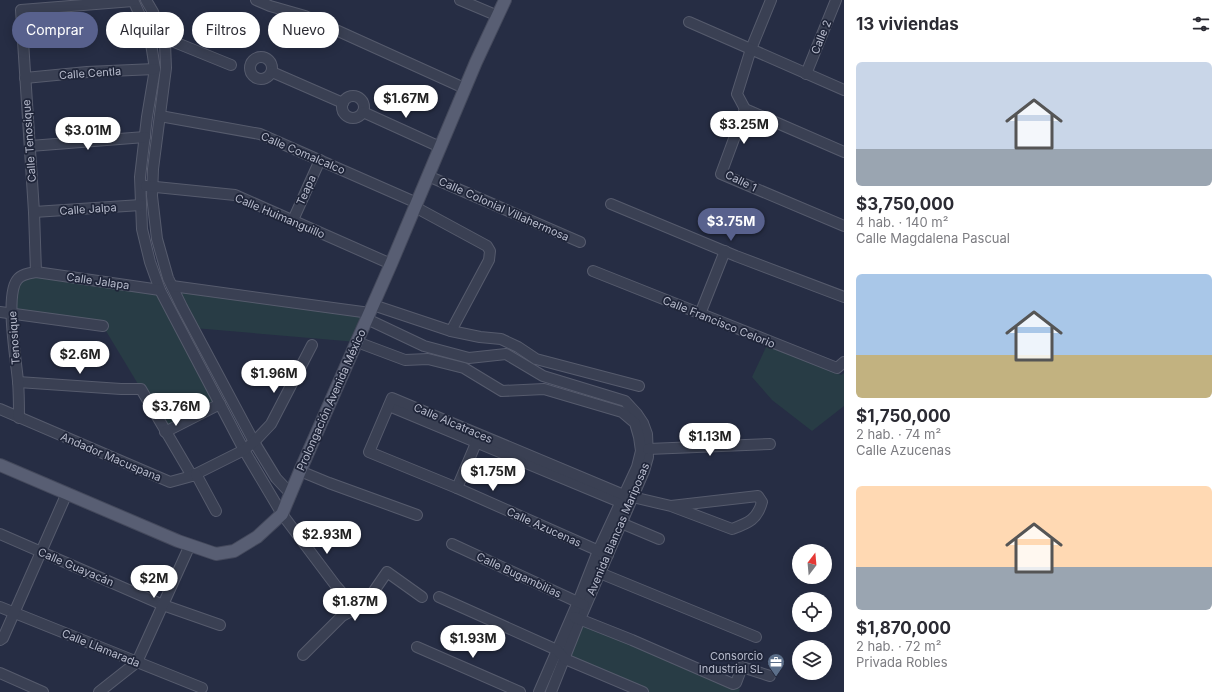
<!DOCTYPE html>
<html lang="es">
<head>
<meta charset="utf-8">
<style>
  :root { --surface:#fff; --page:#f2f2f3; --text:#2b2b33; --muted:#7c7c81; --accent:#58618d }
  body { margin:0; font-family:Inter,sans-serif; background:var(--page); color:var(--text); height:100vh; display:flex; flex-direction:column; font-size:15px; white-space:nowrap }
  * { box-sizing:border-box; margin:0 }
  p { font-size:13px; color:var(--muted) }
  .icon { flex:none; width:22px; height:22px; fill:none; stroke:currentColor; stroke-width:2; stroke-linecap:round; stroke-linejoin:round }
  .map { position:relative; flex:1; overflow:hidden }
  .details { display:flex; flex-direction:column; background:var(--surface); width:380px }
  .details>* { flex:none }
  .top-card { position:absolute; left:12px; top:12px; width:380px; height:36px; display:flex; gap:8px }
  .needle { width:26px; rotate:16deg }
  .fabs { position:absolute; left:792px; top:544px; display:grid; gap:8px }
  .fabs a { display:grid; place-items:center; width:40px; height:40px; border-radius:50%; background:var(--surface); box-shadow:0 2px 10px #0003; font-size:20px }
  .price { position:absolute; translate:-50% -34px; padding:0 9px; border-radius:14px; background:#fff; color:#222; font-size:13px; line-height:26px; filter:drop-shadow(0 1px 2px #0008) }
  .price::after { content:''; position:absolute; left:50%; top:24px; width:12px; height:9px; margin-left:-6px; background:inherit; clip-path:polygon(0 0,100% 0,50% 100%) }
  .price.active { background:var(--accent); color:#fff }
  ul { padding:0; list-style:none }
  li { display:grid; align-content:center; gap:8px; height:212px; padding:0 12px }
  li span { display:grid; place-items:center; height:124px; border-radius:6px; color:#555 }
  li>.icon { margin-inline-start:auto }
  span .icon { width:72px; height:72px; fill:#fffc; stroke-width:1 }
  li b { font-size:17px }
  h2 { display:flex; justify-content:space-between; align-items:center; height:48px; padding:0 12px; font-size:17px }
  .pill { padding:0 14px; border-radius:18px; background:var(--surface); box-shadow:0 2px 10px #0003; font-size:14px; line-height:36px }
  .pill.active { background:var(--accent); color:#fff }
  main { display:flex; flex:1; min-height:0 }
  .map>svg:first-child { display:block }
</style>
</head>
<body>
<main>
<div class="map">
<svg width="844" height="692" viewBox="0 0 844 692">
  <rect width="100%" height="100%" fill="#262d44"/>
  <g fill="#283c45">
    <polygon points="25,274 160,290 220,404 165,432 141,389 103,326 11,314 12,292"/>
    <polygon points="172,286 370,313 357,342 194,328"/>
    <polygon points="767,345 841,375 844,373 844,406 812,431 772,400 752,377"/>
    <polygon points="580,621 740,689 739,692 643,692 565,659"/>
  </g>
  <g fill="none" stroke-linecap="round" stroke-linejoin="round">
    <g stroke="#565b6d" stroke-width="12">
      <g id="minor">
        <polyline points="133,0 150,37 155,69 147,117 140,177 142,229 150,262 160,290 244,450 282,514 336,586 356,609"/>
        <polyline points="146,0 153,12 165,43 166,68 153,169 152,196 157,239 168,278 182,307 254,442 276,478 290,493"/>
        <polyline points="256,0 270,6 305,16 464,88"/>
        <polyline points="460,0 498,16"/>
        <polyline points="771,0 751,49 737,94 745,109 844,152"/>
        <polyline points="689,22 844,90"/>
        <polyline points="159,37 162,37 231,65"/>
        <circle cx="261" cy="68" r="11"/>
        <polyline points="272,72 343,103"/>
        <polyline points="806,74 836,0"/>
        <polyline points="25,78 87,72 155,69"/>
        <circle cx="353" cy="107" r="11"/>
        <polyline points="745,109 721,174 844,226"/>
        <polyline points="363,112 440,147"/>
        <polyline points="160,116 260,134 417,203"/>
        <polyline points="30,146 145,137"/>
        <polyline points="428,176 580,242"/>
        <polyline points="146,186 235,195 391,264"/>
        <polyline points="611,204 736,256 844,297"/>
        <polyline points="415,207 487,246 490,251 489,260 451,331"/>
        <polyline points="34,212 141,205"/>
        <polyline points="293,220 320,160"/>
        <polyline points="593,271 837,368 844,362"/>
        <polyline points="36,272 34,212 21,10 133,1"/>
        <polyline points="172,286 370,313"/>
        <polyline points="373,305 451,331 480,337 501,339 518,347 536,359 639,386"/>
        <polyline points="0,312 103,326"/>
        <polyline points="700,314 725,251"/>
        <polyline points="367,319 424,346 469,358 506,354 543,376 625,401 637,414 643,423 647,434 648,457 644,471 580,619 551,692"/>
        <polyline points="357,342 405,360 428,359 464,368 502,391 544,389 622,412 635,423 639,437 641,451 637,467 598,551 578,602 539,692"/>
        <polyline points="18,382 121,389 141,389 192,476"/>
        <polyline points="389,406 627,505"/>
        <polyline points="0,409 170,482 192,476 244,450 254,442 271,424 312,345"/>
        <path d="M 19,418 C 19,405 19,393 18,381 C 16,359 5,296 17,280 C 21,274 30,273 36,272 L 160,290"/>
        <polyline points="165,432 220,404"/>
        <polyline points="648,449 770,444"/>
        <polyline points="300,471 329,483 417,515"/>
        <polyline points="196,474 216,511"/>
        <polyline points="457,488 479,436"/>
        <polyline points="621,523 659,539"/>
        <polyline points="0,534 163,605 220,625"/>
        <polyline points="452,544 584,605"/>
        <path d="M 608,555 L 457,488 L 369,452 L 392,398 L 624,495 L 671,506 L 732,529 C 748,523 757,520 762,502 L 758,496 L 671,506"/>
        <polyline points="595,571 756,637"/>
        <polyline points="439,597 557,650 565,659 643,692"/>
        <polyline points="0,607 202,688"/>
        <polyline points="574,617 632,640 733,684 736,683 742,667 770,676"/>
        <polyline points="0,640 3,638 67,493"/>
        <polyline points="417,647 520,692"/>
        <polyline points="303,655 342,616 353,610 363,607 387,572 422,597"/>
        <polyline points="0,673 43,692"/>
        <polyline points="99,692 137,662 190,545"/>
      </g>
    </g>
    <g stroke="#44495c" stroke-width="14">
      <polyline id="major" points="0,465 178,541 216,554 234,551 257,537 282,514 300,471 391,264 476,62 505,0"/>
    </g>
    <use href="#minor" stroke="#3a4053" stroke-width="10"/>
    <use href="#major" stroke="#585e73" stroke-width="12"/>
  </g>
  <defs>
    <g id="office-pin" transform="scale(0.9)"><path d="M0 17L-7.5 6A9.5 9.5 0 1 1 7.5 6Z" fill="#5c6f8a" stroke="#1f2539"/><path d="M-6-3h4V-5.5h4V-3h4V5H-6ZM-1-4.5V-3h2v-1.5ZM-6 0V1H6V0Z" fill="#fff"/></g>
  </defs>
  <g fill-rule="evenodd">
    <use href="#office-pin" x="776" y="662"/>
  </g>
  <g text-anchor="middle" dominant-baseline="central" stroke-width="3.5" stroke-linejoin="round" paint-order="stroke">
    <g font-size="11" fill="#b8bccd" stroke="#1f2539">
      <text transform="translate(821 37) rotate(-68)">Calle 2</text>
      <text transform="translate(90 73) rotate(-4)">Calle Centla</text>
      <text transform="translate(29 141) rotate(-94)">Calle Tenosique</text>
      <text transform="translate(303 153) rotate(23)">Calle Comalcalco</text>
      <text transform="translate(741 181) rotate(26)">Calle 1</text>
      <text transform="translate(306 190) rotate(-66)">Teapa</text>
      <text transform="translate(88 209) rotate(-4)">Calle Jalpa</text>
      <text transform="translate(504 209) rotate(24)">Calle Colonial Villahermosa</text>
      <text transform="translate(280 216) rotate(23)">Calle Huimanguillo</text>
      <text transform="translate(98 281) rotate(8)">Calle Jalapa</text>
      <text transform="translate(719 322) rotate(22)">Calle Francisco Celorio</text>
      <text transform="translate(14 338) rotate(-94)">Tenosique</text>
      <text transform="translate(331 400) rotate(-66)">Prolongación Avenida México</text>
      <text transform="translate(453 423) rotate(23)">Calle Alcatraces</text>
      <text transform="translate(111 457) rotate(23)">Andador Macuspana</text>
      <text transform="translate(544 527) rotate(24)">Calle Azucenas</text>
      <text transform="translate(618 529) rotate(-67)">Avenida Blancas Mariposas</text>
      <text transform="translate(76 567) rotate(23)">Calle Guayacán</text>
      <text transform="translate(519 575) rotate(25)">Calle Bugambilias</text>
      <text transform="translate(101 648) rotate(22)">Calle Llamarada</text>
    </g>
    <g font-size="11" fill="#b8bccd" stroke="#1f2539" text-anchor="end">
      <text x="763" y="656">Consorcio<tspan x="763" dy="13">Industrial SL</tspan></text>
    </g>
  </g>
</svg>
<div class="fabs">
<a><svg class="needle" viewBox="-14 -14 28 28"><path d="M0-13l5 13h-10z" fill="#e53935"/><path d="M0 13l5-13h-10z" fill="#7c7c81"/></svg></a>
<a><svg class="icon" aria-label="locate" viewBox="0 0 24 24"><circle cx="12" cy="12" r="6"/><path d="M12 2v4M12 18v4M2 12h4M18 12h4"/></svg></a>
<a><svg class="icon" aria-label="layers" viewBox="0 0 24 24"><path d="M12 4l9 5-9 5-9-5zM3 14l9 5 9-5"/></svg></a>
</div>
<b class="price" style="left:406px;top:119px">$1.67M</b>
<b class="price" style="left:744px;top:145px">$3.25M</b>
<b class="price" style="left:88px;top:151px">$3.01M</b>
<b class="price active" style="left:731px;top:242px">$3.75M</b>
<b class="price" style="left:80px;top:375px">$2.6M</b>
<b class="price" style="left:274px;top:394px">$1.96M</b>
<b class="price" style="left:176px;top:427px">$3.76M</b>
<b class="price" style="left:710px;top:457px">$1.13M</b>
<b class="price" style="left:493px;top:492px">$1.75M</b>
<b class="price" style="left:327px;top:555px">$2.93M</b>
<b class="price" style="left:154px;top:599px">$2M</b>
<b class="price" style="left:355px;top:622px">$1.87M</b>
<b class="price" style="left:473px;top:659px">$1.93M</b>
<div class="top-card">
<a class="pill active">Comprar</a>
<a class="pill">Alquilar</a>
<a class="pill">Filtros</a>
<a class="pill">Nuevo</a>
</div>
</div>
<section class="details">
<h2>13 viviendas<svg class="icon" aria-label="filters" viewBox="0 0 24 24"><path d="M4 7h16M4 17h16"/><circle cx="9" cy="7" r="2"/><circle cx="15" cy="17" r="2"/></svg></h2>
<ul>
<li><span style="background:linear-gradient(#c9d6e8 70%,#9aa5b1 0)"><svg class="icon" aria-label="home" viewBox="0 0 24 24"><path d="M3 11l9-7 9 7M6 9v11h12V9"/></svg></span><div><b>$3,750,000</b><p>4 hab. · 140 m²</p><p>Calle Magdalena Pascual</p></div></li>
<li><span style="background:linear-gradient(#a9c7e8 65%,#c2b280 0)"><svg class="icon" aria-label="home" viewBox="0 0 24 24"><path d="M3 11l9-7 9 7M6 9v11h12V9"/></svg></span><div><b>$1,750,000</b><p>2 hab. · 74 m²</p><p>Calle Azucenas</p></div></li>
<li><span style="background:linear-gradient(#ffd9b3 65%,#9aa5b1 0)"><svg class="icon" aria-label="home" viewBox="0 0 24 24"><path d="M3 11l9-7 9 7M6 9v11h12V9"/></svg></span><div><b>$1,870,000</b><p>2 hab. · 72 m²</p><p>Privada Robles</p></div></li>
</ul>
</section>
</main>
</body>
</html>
